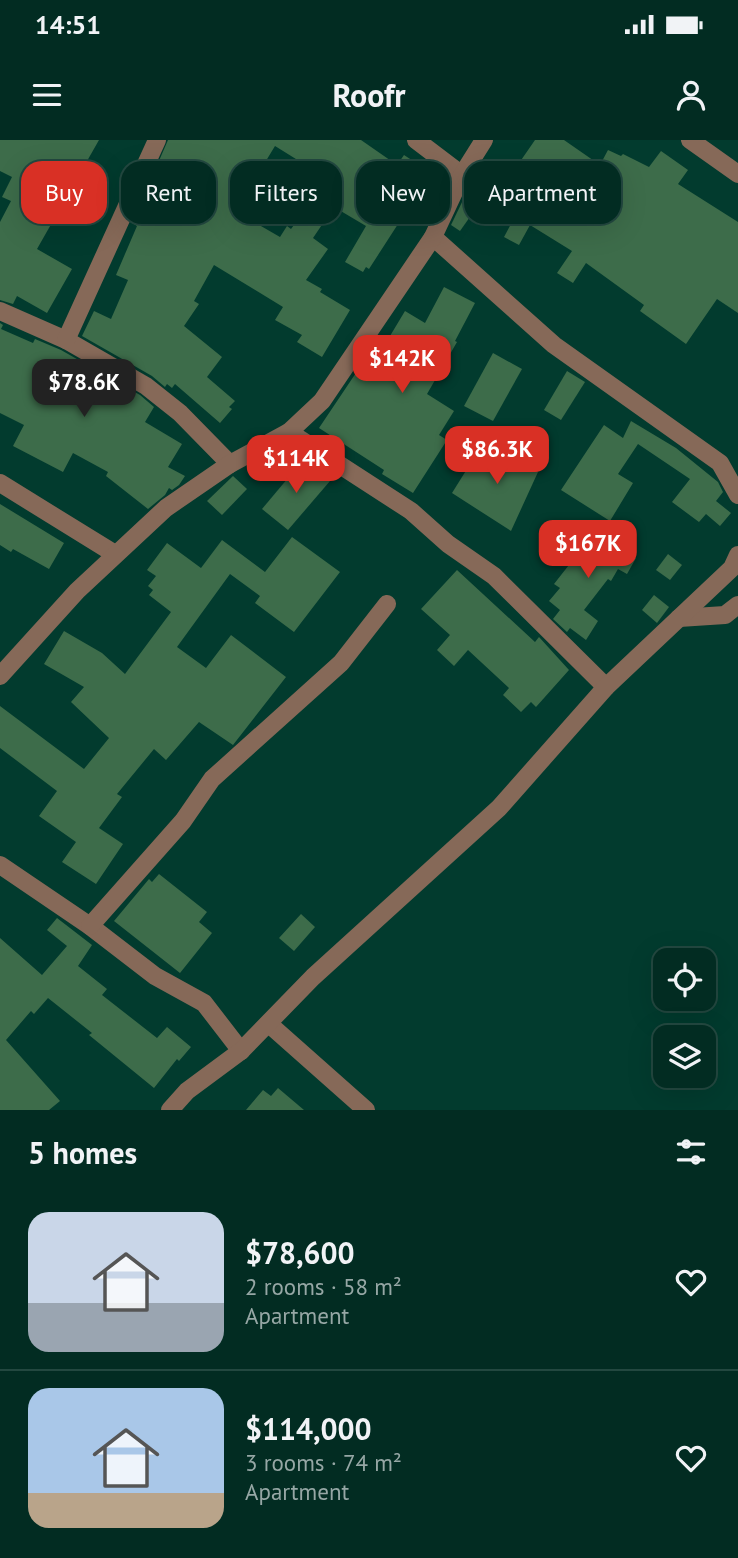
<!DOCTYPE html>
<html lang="en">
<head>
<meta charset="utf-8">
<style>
  :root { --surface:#022c22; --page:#10382f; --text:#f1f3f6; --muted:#96a7a5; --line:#234840; --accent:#d93025 }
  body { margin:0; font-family:"PT Sans",sans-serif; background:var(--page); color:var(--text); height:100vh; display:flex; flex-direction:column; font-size:26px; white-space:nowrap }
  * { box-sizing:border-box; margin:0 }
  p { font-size:23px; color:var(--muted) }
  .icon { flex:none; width:38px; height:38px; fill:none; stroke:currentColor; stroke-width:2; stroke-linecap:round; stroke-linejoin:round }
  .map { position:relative; height:970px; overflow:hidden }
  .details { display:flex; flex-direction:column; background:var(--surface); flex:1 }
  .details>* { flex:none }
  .guide { position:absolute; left:21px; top:21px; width:696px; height:63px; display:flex; gap:14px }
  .tools { position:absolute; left:653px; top:808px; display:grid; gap:14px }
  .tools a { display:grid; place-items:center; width:63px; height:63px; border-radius:14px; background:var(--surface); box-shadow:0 7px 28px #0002,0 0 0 2px var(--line); font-size:35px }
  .price { position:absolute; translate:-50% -60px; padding:0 16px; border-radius:14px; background:var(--accent); color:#fff; font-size:23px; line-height:46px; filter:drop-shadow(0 2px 4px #0008) }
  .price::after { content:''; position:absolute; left:50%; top:42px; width:21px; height:16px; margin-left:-10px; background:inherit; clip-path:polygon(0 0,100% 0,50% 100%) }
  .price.on { background:#222; color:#fff }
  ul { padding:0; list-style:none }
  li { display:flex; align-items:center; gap:21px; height:175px; padding:0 28px }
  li+li { border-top:2px solid var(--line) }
  li span { display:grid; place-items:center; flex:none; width:196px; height:140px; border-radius:21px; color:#555 }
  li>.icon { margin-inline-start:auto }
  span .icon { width:84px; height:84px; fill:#fffc; stroke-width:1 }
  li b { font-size:30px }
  h2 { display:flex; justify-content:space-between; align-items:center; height:84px; padding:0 28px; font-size:30px }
  .chip { padding:0 24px; border-radius:21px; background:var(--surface); box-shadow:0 7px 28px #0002,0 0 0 2px var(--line); font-size:24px; line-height:63px }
  .chip.on { background:var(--accent); color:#fff }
  .status { display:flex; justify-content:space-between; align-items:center; height:49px; padding:0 35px; background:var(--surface); direction:ltr }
  .status svg { height:19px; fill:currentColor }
  header { display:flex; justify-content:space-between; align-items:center; height:91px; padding:0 28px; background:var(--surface); font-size:32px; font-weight:700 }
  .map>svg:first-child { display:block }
</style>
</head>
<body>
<div class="status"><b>14:51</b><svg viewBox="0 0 49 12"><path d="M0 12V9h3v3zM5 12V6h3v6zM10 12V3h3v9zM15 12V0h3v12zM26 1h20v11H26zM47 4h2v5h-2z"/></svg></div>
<header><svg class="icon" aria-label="menu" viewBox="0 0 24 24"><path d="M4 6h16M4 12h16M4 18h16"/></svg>Roofr<svg class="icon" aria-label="person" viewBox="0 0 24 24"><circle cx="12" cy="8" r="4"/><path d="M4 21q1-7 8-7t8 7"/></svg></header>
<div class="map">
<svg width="738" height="970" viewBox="0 0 738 970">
  <rect width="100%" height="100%" fill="#023b2e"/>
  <g fill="#3d6c4a" fill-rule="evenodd">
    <polygon points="0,0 99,0 37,109 72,129 47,173 17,156 13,164 0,160 0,82 11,61 2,57 12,37 0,31"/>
    <path d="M 168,0 L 361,0 L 397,25 L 404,15 L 430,32 L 407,66 L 409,67 L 369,129 L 366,127 L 363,132 L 345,122 L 366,86 L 334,67 L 313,98 L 328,109 L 306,140 L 322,149 L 320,152 L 350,170 L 322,217 L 297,202 L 302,195 L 275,180 L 283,167 L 214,125 L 194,161 L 199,164 L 184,186 L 222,217 L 207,237 L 235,261 L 229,267 L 232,269 L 220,283 L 175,244 L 172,248 L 167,244 L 165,247 L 152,236 L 82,196 L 94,171 L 111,179 L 128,140 L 116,135 L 137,86 L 132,83 ZM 275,6 L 312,29 L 304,42 L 319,51 L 291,89 L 287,86 L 280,97 L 240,74 L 259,41 L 255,39 Z"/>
    <polygon points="535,0 564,0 600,25 608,10 621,16 623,14 649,27 661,11 688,30 678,44 738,82 738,173 717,159 686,204 640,171 644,165 586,123 573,143 557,133 572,111 530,85 519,105 504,97 512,82 475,61 490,36 494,38 505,19 517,26"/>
    <polygon points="464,58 477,67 460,91 451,85"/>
    <polygon points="444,147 475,163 455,201 457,202 427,254 454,271 439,295 447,300 413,353 382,334 384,330 319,288 370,212 378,216 405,171 425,183"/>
    <polygon points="0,183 3,185 1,189 33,203 35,199 61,210 140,255 154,267 145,282 182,304 168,327 185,336 179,345 172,350 169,348 165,355 148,369 106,336 108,332 73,313 63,332 13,306 24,285 0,273"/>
    <polygon points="493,213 522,229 493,281 464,266"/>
    <polygon points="567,231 585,242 561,280 544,270"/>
    <polygon points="631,281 676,308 718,342 723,352 716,361 731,373 720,386 706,374 699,382 672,362 690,339 638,304 618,334 633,343 610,381 561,350 604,285 623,298"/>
    <polygon points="492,302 538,332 511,391 452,353 472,321 478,324"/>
    <polygon points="304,319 330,341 288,390 262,369"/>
    <polygon points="233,336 247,349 222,375 207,361"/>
    <polygon points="0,364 64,403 49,429 13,409 11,412 0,405"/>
    <polygon points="594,386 631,409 628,413 636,418 627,434 618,429 611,441 608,439 584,470 598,481 586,500 570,488 567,492 553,479 560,470 549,461 560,448 554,444 576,416"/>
    <polygon points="292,397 340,432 294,492 255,463 260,456 230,434 177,507 206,528 231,495 286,537 233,605 199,582 166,620 154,609 117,654 122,657 99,688 123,704 96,744 62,722 76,702 39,676 57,651 0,608 0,566 84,629 109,598 71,562 84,547 44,524 64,491 102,513 125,534 171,472 149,455 153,450 148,446 156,436 147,430 167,403 201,428 222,400 265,432"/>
    <polygon points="668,414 682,425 670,440 656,430"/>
    <polygon points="457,430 535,502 539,497 569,530 536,567 531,562 521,572 503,555 509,548 468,510 454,526 437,510 450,495 421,469"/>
    <polygon points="654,455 669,467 657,483 642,470"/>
    <polygon points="159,734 207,772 199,782 212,793 180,833 114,781 149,739 152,742"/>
    <polygon points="301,774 315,787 294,811 279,798"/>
    <polygon points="57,778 92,805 78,826 107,849 102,855 157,898 167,887 191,907 179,921 177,919 154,948 89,895 92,893 48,858 34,874 31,871 6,900 60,961 49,970 0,970 0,798 42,835 67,806 47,790"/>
    <polygon points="278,948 304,970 246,970 263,950 271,956"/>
  </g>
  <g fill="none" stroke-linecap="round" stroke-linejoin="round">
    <g stroke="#866958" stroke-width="18">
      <polyline points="416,0 462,35"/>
      <polyline points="690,0 738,34"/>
      <polyline points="433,97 554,205 720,323 738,355"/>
      <polyline points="0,171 66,200 146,246 180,273 230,324"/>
      <polyline points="66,200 157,0"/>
      <polyline points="289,292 411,371 448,404 494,436 606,547"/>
      <polyline points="0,343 115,414"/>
      <polyline points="679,478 725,475 738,465"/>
      <polyline points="0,536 77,451 166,368 230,324 289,292 322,261 433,97 462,35 484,0"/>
      <polyline points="0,725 90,786 155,836 204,863 241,911"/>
      <polyline points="90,786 183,681 212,639 341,523 387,464"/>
      <polyline points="269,884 366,970"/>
      <polyline points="170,970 187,951 241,911 313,837 499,668 606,547 732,428 738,415"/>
    </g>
  </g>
</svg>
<div class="tools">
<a><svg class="icon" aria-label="locate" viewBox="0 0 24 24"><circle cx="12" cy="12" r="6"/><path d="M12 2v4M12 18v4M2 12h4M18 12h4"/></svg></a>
<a><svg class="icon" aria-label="layers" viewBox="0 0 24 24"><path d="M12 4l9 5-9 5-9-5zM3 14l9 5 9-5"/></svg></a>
</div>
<b class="price" style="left:402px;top:255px">$142K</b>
<b class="price on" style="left:84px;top:279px">$78.6K</b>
<b class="price" style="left:497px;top:346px">$86.3K</b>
<b class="price" style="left:296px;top:355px">$114K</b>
<b class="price" style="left:588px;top:440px">$167K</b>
<div class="guide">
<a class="chip on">Buy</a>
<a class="chip">Rent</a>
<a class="chip">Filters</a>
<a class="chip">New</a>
<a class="chip">Apartment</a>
</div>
</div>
<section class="details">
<h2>5 homes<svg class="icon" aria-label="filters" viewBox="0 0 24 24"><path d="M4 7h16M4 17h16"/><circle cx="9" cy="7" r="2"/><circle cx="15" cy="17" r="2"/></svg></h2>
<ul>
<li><span style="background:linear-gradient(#c9d6e8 65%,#9aa5b1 0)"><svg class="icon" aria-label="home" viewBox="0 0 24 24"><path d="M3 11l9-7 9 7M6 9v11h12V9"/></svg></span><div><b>$78,600</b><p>2 rooms · 58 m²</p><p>Apartment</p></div><svg class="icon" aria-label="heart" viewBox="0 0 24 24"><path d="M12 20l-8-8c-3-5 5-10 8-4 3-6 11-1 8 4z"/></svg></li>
<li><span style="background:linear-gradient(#a9c7e8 75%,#b9a48a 0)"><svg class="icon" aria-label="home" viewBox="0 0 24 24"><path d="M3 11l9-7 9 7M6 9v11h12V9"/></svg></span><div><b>$114,000</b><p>3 rooms · 74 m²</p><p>Apartment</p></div><svg class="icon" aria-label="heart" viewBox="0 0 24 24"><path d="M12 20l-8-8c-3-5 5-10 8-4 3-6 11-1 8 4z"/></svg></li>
</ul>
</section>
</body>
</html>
